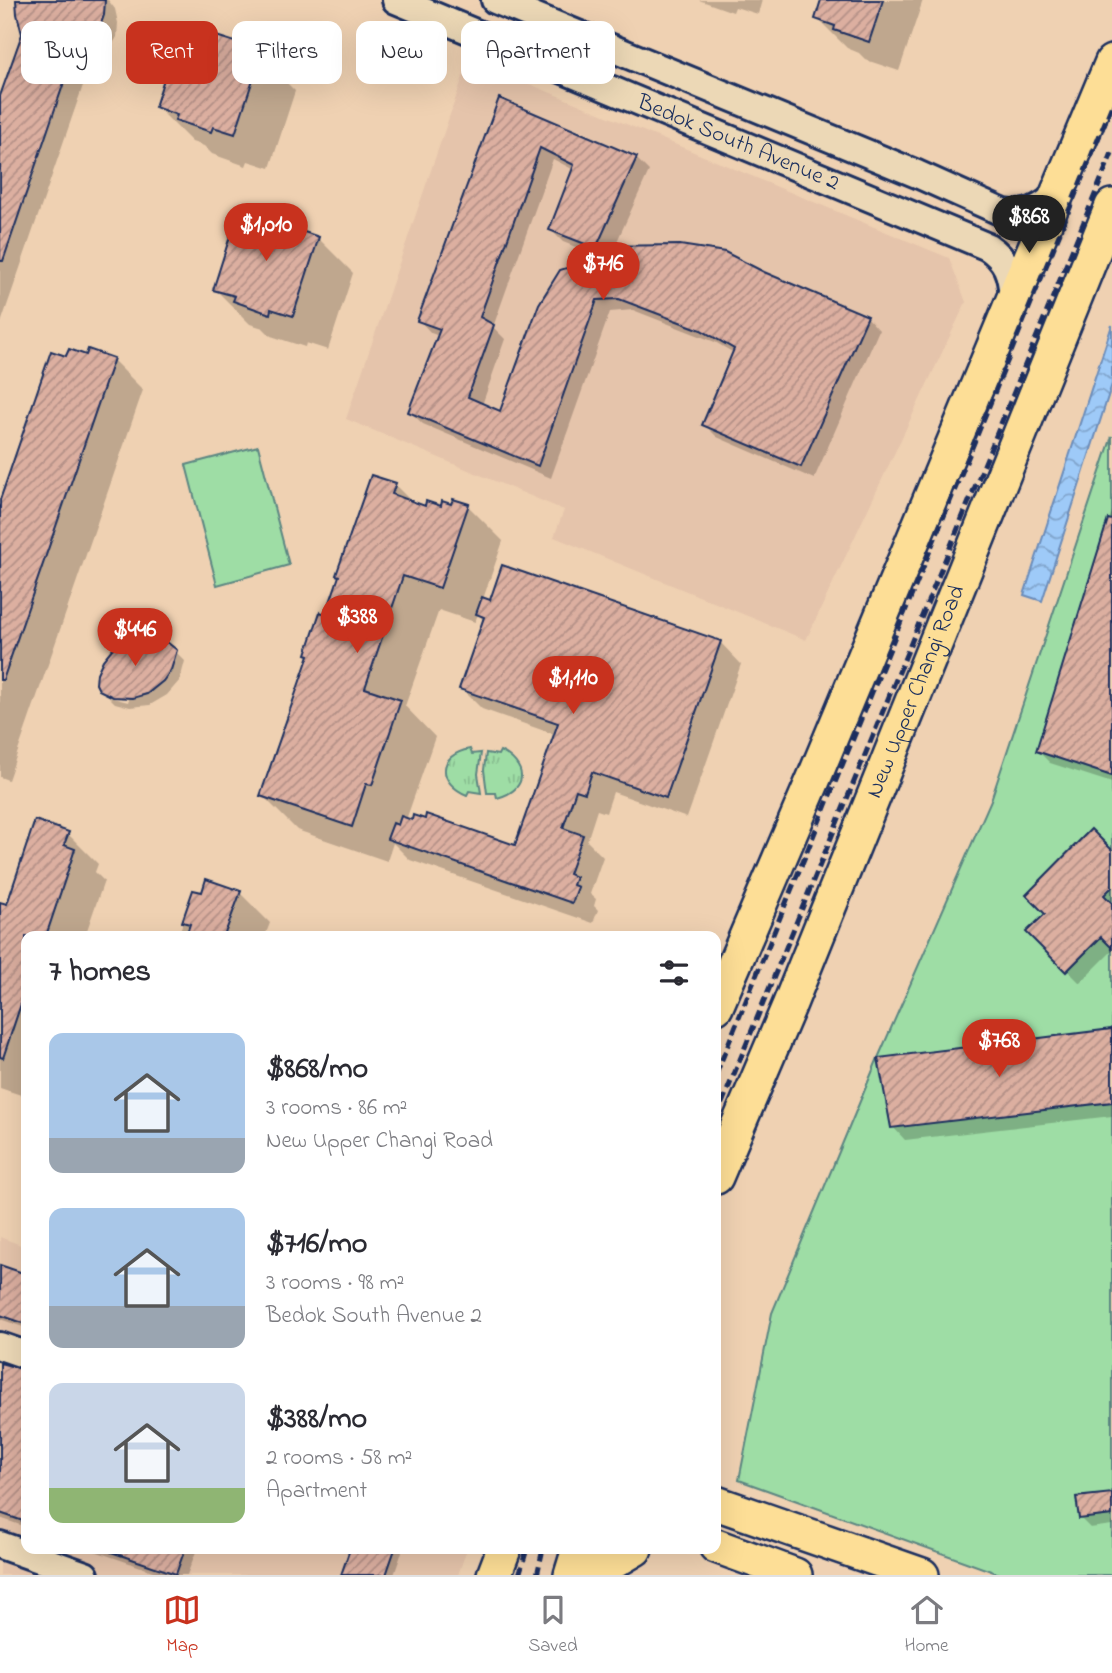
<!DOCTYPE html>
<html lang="en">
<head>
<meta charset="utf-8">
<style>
  :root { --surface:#fff; --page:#f7f7f7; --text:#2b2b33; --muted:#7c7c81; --line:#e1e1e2; --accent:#c8321e }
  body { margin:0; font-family:"Indie Flower",sans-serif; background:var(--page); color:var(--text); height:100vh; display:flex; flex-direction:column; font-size:26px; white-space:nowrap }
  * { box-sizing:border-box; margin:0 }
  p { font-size:23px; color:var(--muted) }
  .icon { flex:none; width:38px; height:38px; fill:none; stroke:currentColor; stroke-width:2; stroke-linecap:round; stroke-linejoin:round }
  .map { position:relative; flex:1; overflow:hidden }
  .side { position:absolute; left:21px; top:931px; width:700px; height:623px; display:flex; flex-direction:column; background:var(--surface); border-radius:14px; box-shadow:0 7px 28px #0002 }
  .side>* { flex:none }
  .top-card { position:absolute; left:21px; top:21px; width:700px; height:63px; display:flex; gap:14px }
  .price { position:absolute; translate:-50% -60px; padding:0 16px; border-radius:24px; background:var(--accent); color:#fff; font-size:23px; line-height:46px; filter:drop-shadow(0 2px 4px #0008) }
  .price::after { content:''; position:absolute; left:50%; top:42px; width:21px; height:16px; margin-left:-10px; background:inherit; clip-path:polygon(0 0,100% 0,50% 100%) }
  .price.current { background:#222; color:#fff }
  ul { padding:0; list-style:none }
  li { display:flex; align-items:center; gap:21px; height:175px; padding:0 28px }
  li span { display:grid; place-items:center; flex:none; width:196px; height:140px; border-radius:14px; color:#555 }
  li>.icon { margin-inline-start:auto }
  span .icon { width:84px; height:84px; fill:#fffc; stroke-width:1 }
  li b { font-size:30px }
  h2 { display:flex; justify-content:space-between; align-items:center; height:84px; padding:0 28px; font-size:30px }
  .tag { padding:0 24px; border-radius:14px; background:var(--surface); box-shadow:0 7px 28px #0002; font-size:24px; line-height:63px }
  .tag.current { background:var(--accent); color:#fff }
  .tabs { display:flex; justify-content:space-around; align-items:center; height:98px; border-top:2px solid var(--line); background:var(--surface); font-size:19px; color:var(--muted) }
  .tabs a { display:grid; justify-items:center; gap:4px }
  .tabs .current { color:var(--accent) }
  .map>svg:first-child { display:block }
</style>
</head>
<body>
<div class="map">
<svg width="1112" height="1575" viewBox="0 0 1112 1575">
  <defs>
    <pattern id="park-tufts" width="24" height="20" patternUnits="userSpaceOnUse" patternTransform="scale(1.75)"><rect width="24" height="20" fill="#9edda5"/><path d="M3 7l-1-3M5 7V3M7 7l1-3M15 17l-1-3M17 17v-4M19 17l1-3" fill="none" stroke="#88be90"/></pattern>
    <pattern id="water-waves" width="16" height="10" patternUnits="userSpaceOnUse" patternTransform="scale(1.75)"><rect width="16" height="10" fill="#9ecaf8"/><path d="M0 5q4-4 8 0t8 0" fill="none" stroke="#80a4cc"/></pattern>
    <pattern id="building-hatch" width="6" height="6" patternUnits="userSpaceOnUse" patternTransform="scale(1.75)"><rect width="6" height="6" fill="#dcafa0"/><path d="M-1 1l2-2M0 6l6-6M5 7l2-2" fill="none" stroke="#b28f86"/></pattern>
  </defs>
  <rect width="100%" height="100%" fill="#efd1b2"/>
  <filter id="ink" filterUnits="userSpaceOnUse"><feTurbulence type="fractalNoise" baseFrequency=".0143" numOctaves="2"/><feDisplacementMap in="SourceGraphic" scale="14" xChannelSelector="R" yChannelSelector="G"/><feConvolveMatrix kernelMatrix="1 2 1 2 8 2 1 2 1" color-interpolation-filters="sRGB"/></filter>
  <g filter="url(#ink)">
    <g fill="#e5c4ab">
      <polygon points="469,59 949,258 966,302 806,640 554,537 564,510 346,419"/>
      <polygon points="0,1237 26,1247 26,1549 467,1549 458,1575 0,1575"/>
    </g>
    <g fill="#9edda5" stroke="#5c8682" stroke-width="2">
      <polygon points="1112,436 1112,1575 1002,1575 739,1480 772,1313 878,1058 991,800"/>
      <polygon points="258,446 289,565 217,585 186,465"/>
    </g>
    <g fill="url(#park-tufts)" stroke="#5c8682" stroke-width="2">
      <path d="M 470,749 L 472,754 L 481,753 L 478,774 L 481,793 L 469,791 L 467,795 C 438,783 436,755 470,749 Z"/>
      <path d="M 500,751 C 527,764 530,789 497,798 L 496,793 L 487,793 L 484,770 L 486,753 L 498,755 Z"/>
    </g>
    <polygon fill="url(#water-waves)" stroke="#6a8cba" stroke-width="2" points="1112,325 1112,384 1042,601 1024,595"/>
    <g fill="#0003" fill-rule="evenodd">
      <polygon points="20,0 108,0 115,9 118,23 117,37 106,55 89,68 0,326 0,101 24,46"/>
      <polygon points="699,0 762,0 758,14 735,7 733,12"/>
      <polygon points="823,0 923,0 899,71 866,60 859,53 847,48 817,18"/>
      <polygon points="240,45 247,52 260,56 295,91 270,168 248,161 246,166 212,154 204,146 192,142 157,107"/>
      <path d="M 500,100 L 636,158 L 649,171 L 614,248 L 764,274 L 867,317 L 879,330 L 814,479 L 717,437 L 704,424 L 734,353 L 715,342 L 633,310 L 610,312 L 551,478 L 423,424 L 410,412 L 439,336 L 431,333 L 419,320 ZM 553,159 L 574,170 L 551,230 L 563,242 L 604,258 L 501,414 L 482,405 L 505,339 L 493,327 Z"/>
      <polygon points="299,227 305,234 318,238 353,273 328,350 306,343 305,347 271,336 263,328 250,324 215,289"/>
      <polygon points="87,357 113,360 143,390 8,780 0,777 0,504"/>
      <path d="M 395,485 L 413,503 L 426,508 L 468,506 L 503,541 L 483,599 L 720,642 L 741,664 L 687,818 L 613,792 L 606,813 L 597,810 L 587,841 L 603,857 L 590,894 L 596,899 L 594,906 L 598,910 L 593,923 L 410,860 L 393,843 L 387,861 L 297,830 L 262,795 L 327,616 ZM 439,610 L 475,622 L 478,614 L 484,621 L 461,688 L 482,709 L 556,735 L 516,847 L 426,821 L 406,820 L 435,737 L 405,706 Z"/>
      <polygon points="1112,511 1112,783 1050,763 1038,751"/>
      <polygon points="176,652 185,661 180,680 167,695 150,705 130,707 115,703 109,697 128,702 129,699 105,693 98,687"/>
      <polygon points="68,834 98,864 95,872 104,881 85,936 26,936 26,1082 21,1095 0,1088 0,930"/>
      <polygon points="1112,853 1112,951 1080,983 1029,932"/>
      <polygon points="194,892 203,894 240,893 270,923 265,936 178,936"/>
      <polygon points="1112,1031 1112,1116 905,1140 893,1127"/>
      <polygon points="0,1267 26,1276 26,1328 0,1319"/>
      <polygon points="0,1363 26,1372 26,1527 0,1518"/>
      <polygon points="1112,1495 1112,1525 1090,1528 1080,1518"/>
      <polygon points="89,1549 197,1549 187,1575 164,1575"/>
      <polygon points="352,1549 403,1549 394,1575 343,1575"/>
    </g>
    <g fill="url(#building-hatch)" stroke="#1b2f5e" stroke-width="2" fill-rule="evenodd">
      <polygon points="16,0 105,0 104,15 97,35 74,53 3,261 0,261 0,96 22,34 17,14"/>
      <polygon points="821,0 883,0 869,42 834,30 835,26 815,19"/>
      <polygon points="180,29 203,36 204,32 241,44 240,48 261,55 235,134 213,127 211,132 175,120 177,115 155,107"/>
      <path d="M 499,98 L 637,157 L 597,246 L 680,245 L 725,252 L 764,272 L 868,316 L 801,467 L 702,425 L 734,349 L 701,330 L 619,299 L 597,300 L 538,466 L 408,412 L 440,329 L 417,321 ZM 540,148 L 574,165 L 549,230 L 611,254 L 560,270 L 539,304 L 500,411 L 468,397 L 494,325 L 480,317 Z"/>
      <polygon points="238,211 261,218 263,214 300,226 298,230 319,237 293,316 271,309 270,314 233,301 235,296 213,290"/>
      <polygon points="69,349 86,355 88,349 114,358 3,680 0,680 0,500 51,351 66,356"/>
      <polygon points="371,475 396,483 392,494 425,506 426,501 441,506 442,501 451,504 453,499 469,504 440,588 403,576 365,688 401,700 372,785 366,784 352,827 260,796 309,655 306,654 320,612 326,614 339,576 336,575"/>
      <polygon points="1108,519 1112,520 1112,776 1036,751"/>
      <polygon points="502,565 721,641 666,798 592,772 585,793 576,790 563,828 583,835 569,874 576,877 573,885 578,887 572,903 387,839 393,823 398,825 401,816 412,820 413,815 425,819 426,814 515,845 558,723 459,689 484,617 476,614 482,597 490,600"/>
      <polygon points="150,637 168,643 177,650 171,670 163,681 147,694 133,698 113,697 99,690 96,684 97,673 103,660 112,649 125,641"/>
      <polygon points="35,820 69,832 64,845 75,849 46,936 26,936 26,989 3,1058 0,1057 0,902 7,904"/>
      <polygon points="1091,829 1112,850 1112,887 1104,895 1112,903 1112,948 1101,937 1066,972 1026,932 1045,914 1026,895"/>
      <polygon points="206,879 241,891 224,936 186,936 190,924 182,922 193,890 202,892"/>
      <polygon points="1112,1029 1112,1102 891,1128 878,1058"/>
      <polygon points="0,1265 26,1274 26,1324 0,1315"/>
      <polygon points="0,1363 26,1370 26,1522 0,1513"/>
      <polygon points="1112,1493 1112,1515 1079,1519 1076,1497"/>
      <polygon points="111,1549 185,1549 176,1574 111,1552"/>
      <polygon points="350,1549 395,1549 386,1575 341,1575"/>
    </g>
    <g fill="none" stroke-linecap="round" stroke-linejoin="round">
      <g stroke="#1b2f5e" stroke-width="32">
        <g id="minor">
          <path id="s1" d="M 396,0 L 988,247 C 1007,260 1011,273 1013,296"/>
          <path d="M 495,0 L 917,174 L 1004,213 C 1026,217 1040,209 1056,196"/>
          <polyline points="0,1346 26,1355"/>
          <polyline points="0,1545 85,1575"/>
        </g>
      </g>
      <g stroke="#1b2f5e" stroke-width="38">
        <g id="major">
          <polyline points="716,1007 817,771 1112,62"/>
          <path id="s2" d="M 716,1177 L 789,1006 L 1112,206"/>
          <polyline points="716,1503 922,1575"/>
          <polyline points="716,1546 795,1575"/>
          <polyline points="494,1575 504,1549"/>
          <polyline points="571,1575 579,1549"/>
          <polyline points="591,1575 635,1549"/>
        </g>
      </g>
      <use href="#minor" stroke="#ecd8b6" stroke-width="26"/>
      <use href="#major" stroke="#fdde96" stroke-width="33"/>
      <g stroke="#1b2f5e" stroke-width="5" stroke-dasharray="10 5" stroke-linecap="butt">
        <polyline points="716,1074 1112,105"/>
        <polyline points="716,1118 1112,153"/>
        <polyline points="519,1575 527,1549"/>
        <polyline points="537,1575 543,1549"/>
      </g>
    </g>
  </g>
  <g text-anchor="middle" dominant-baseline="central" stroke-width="5" stroke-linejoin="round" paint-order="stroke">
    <g font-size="23" fill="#1b2f5e" stroke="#ecd8b6">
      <text stroke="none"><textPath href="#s1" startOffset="371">Bedok South Avenue 2</textPath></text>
      <text stroke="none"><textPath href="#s2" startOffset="525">New Upper Changi Road</textPath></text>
    </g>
  </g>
</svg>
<b class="price current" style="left:1029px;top:255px">$868</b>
<b class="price" style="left:266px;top:263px">$1,010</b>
<b class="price" style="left:603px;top:302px">$716</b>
<b class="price" style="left:357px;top:655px">$388</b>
<b class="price" style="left:135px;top:668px">$446</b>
<b class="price" style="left:573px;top:716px">$1,110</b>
<b class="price" style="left:999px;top:1079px">$768</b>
<div class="top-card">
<a class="tag">Buy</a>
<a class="tag current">Rent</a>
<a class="tag">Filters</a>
<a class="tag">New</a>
<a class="tag">Apartment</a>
</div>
<section class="side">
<h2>7 homes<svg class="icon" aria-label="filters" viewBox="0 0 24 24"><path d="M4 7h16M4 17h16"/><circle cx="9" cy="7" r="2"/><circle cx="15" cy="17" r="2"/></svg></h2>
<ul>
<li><span style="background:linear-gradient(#a9c7e8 75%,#9aa5b1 0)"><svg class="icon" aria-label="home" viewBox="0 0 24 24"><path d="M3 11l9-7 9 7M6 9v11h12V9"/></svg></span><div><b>$868/mo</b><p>3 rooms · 86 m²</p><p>New Upper Changi Road</p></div></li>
<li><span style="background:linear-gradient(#a9c7e8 70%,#9aa5b1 0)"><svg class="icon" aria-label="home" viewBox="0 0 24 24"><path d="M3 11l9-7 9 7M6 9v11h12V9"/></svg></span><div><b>$716/mo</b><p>3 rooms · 98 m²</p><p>Bedok South Avenue 2</p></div></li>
<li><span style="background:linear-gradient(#c9d6e8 75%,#8fb573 0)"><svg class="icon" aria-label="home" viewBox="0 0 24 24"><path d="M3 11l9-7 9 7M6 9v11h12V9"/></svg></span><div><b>$388/mo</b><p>2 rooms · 58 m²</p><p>Apartment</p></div></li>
</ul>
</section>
</div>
<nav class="tabs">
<a class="current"><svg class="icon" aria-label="map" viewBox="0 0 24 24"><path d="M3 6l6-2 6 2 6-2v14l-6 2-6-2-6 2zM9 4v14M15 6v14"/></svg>Map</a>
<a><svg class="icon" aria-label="saved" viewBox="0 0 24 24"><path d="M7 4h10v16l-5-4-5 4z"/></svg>Saved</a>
<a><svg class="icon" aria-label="home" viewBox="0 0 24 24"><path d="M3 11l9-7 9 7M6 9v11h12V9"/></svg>Home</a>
</nav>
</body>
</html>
